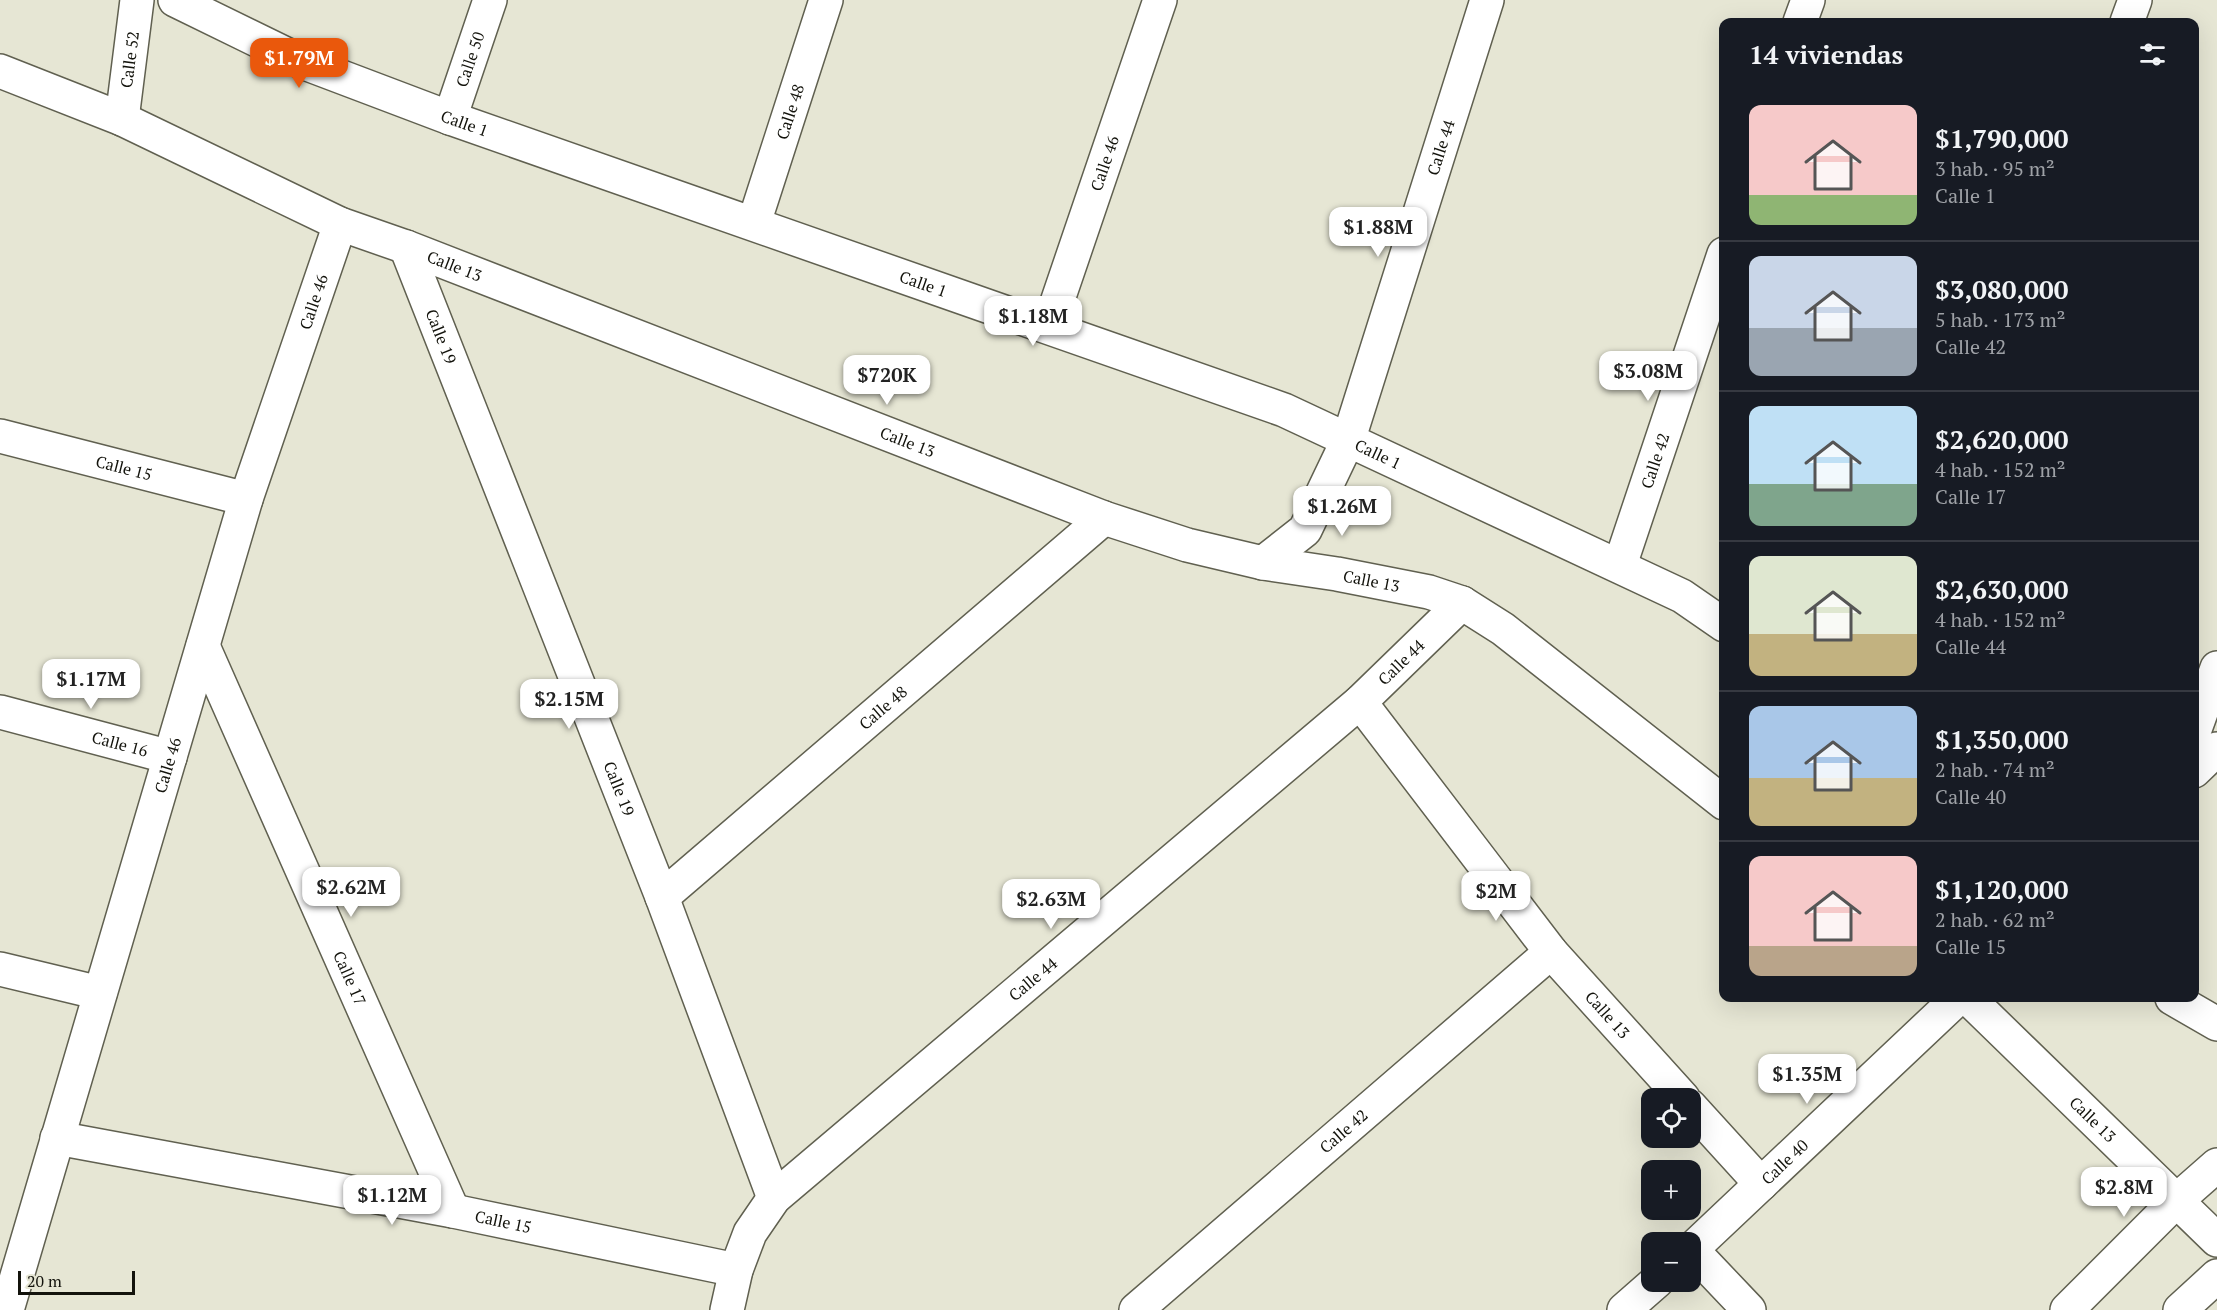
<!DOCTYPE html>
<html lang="es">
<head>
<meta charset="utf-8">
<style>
  :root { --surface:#171b24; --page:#20242c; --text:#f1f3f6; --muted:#9ea1a6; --line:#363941; --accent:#ea580c }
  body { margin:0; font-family:"PT Serif",serif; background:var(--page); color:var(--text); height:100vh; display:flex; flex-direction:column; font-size:22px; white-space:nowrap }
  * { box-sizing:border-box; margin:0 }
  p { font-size:20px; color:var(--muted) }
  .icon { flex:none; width:33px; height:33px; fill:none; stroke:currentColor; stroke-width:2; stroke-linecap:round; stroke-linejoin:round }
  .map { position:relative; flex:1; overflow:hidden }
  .drawer { position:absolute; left:1719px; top:18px; width:480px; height:984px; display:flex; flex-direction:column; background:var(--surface); border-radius:12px; box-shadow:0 6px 24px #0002 }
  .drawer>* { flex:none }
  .buttons { position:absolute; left:1641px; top:1088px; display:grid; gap:12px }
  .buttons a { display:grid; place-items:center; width:60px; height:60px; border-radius:12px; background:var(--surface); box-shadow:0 6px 24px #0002; font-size:30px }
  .scale { position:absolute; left:18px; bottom:15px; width:117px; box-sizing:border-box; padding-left:6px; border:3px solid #13130c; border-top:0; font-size:16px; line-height:21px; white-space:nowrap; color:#13130c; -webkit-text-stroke:4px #e6e6d4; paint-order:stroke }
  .price { position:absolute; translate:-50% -51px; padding:0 14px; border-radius:12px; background:#fff; color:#222; font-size:20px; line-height:39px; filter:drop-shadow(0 2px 3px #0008) }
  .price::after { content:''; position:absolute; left:50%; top:36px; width:18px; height:14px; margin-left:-9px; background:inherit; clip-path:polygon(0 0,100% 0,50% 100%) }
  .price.on { background:var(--accent); color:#fff }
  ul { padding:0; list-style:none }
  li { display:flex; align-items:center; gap:18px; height:150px; padding:0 30px }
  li+li { border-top:2px solid var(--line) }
  li span { display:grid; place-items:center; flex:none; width:168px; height:120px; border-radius:12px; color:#555 }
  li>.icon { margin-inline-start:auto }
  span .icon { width:72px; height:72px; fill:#fffc; stroke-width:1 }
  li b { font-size:26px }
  h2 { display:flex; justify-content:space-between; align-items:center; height:72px; padding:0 30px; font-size:26px }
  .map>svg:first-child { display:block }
</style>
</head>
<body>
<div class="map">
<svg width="2217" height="1310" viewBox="0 0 2217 1310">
  <rect width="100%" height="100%" fill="#e6e6d4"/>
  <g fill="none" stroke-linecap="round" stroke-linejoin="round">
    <g stroke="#606050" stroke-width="36">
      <g id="minor">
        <path id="s1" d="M 175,0 L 302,62 L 450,118 L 1284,410 L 1682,596 L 1724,625"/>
        <polyline points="1800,22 1808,0"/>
        <polyline points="2127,22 2135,0"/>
        <path id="s2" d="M 0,71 L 122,119 L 340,224 L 406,247 L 1104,518 L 1187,545 L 1263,563 L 1337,574 L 1429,592 L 1462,603 L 1503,629 L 1724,803"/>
        <path id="s3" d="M 450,118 L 490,0"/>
        <path id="s4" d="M 122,119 L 137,0"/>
        <path id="s5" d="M 754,223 L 826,0"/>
        <path id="s6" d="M 406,247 L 662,897 L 774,1198"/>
        <path id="s7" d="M 1049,326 L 1160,0"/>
        <path id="s8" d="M 0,436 L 246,499"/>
        <path id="s9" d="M 1263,563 L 1305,530 L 1349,438 L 1487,0"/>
        <path id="s10" d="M 1620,565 L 1724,254"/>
        <path id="s11" d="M 203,646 L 453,1211"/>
        <path id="s12" d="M 1360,702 L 1551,952 L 1683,1098"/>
        <path id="s13" d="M 0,712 L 170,757"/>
        <polyline points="2194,732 2217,668"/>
        <polyline points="2194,771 2217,749"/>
        <path id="s14" d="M 662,897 L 1104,518"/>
        <polyline points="0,969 100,993"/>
        <path id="s15" d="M 1968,998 L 2217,1240"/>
        <polyline points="2172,998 2217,1024"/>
        <polyline points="1690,1106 1761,1184"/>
        <path id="s16" d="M 57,1138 L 453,1211 L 736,1270"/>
        <polyline points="1692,1250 1749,1310"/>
        <path id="s17" d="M 1690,1251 L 1958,998"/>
        <path id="s18" d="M 7,1310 L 246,499 L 340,224"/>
        <path id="s19" d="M 727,1310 L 736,1270 L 750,1233 L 774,1198 L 1360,702 L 1462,603"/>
        <path id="s20" d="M 1136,1310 L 1551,952"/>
        <polyline points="1624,1310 1657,1281"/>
        <polyline points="2067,1310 2176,1201 2217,1165"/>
        <polyline points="2180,1310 2217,1276"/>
      </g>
    </g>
    <use href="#minor" stroke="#fff" stroke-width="33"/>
  </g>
  <g text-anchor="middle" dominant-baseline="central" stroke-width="6" stroke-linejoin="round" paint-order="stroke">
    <g font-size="16" fill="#13130c" stroke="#e6e6d4">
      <text stroke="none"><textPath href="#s3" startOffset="62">Calle 50</textPath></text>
      <text stroke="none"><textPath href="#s4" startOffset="60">Calle 52</textPath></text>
      <text stroke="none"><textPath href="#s5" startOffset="117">Calle 48</textPath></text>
      <text stroke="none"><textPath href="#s1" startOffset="315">Calle 1</textPath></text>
      <text stroke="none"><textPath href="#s9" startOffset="460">Calle 44</textPath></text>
      <text stroke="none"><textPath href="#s7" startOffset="172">Calle 46</textPath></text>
      <text stroke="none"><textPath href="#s2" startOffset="495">Calle 13</textPath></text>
      <text stroke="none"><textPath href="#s1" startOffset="801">Calle 1</textPath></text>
      <text stroke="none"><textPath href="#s18" startOffset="1054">Calle 46</textPath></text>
      <text stroke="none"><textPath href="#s6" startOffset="96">Calle 19</textPath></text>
      <text stroke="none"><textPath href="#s2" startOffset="981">Calle 13</textPath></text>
      <text stroke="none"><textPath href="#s1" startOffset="1287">Calle 1</textPath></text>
      <text stroke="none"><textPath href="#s10" startOffset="110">Calle 42</textPath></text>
      <text stroke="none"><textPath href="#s8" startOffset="128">Calle 15</textPath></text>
      <text stroke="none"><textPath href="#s2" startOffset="1467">Calle 13</textPath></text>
      <text stroke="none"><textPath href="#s19" startOffset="948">Calle 44</textPath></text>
      <text stroke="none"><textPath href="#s14" startOffset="291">Calle 48</textPath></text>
      <text stroke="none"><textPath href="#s13" startOffset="124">Calle 16</textPath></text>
      <text stroke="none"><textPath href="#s18" startOffset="568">Calle 46</textPath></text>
      <text stroke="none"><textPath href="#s6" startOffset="582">Calle 19</textPath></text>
      <text stroke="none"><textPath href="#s11" startOffset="363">Calle 17</textPath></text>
      <text stroke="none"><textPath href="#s19" startOffset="462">Calle 44</textPath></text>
      <text stroke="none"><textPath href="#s12" startOffset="399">Calle 13</textPath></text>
      <text stroke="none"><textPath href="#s15" startOffset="174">Calle 13</textPath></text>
      <text stroke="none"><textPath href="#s20" startOffset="274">Calle 42</textPath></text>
      <text stroke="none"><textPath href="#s17" startOffset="130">Calle 40</textPath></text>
      <text stroke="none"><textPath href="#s16" startOffset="454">Calle 15</textPath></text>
    </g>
  </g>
</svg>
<div class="buttons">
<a><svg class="icon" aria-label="locate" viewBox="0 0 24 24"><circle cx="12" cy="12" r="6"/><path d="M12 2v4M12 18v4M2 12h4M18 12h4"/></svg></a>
<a>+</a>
<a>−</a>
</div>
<div class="scale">20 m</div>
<b class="price on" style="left:299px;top:89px">$1.79M</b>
<b class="price" style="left:1378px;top:258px">$1.88M</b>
<b class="price" style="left:1033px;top:347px">$1.18M</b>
<b class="price" style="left:1648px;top:402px">$3.08M</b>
<b class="price" style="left:887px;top:406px">$720K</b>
<b class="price" style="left:1342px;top:537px">$1.26M</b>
<b class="price" style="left:91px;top:710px">$1.17M</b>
<b class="price" style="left:569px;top:730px">$2.15M</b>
<b class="price" style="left:351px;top:918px">$2.62M</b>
<b class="price" style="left:1496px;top:922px">$2M</b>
<b class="price" style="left:1051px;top:930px">$2.63M</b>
<b class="price" style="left:1807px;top:1105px">$1.35M</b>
<b class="price" style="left:2124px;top:1218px">$2.8M</b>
<b class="price" style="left:392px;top:1226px">$1.12M</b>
<section class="drawer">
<h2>14 viviendas<svg class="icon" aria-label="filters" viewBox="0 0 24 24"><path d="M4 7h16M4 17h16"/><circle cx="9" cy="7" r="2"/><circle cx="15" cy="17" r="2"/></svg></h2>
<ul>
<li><span style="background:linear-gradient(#f6c9c9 75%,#8fb573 0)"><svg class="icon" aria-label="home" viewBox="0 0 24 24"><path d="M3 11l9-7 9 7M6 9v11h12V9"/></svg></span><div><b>$1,790,000</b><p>3 hab. · 95 m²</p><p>Calle 1</p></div></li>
<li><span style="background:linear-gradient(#c9d6e8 60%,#9aa5b1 0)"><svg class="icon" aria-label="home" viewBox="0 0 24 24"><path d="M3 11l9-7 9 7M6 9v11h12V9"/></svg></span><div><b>$3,080,000</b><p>5 hab. · 173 m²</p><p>Calle 42</p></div></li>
<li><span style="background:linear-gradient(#bfe0f5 65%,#7fa58c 0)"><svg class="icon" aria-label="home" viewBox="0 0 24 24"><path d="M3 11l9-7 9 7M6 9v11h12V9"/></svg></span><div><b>$2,620,000</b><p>4 hab. · 152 m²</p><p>Calle 17</p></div></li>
<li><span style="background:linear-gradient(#dfe7d0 65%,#c2b280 0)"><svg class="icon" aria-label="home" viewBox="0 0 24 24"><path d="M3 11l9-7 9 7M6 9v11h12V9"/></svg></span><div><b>$2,630,000</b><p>4 hab. · 152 m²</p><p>Calle 44</p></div></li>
<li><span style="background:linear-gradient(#a9c7e8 60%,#c2b280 0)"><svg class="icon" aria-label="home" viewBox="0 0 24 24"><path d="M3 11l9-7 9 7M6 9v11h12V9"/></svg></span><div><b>$1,350,000</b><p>2 hab. · 74 m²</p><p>Calle 40</p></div></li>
<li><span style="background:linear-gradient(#f6c9c9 75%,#b9a48a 0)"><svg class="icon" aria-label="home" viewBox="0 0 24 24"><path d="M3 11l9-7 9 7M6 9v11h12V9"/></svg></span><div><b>$1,120,000</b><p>2 hab. · 62 m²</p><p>Calle 15</p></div></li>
</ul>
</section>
</div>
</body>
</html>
